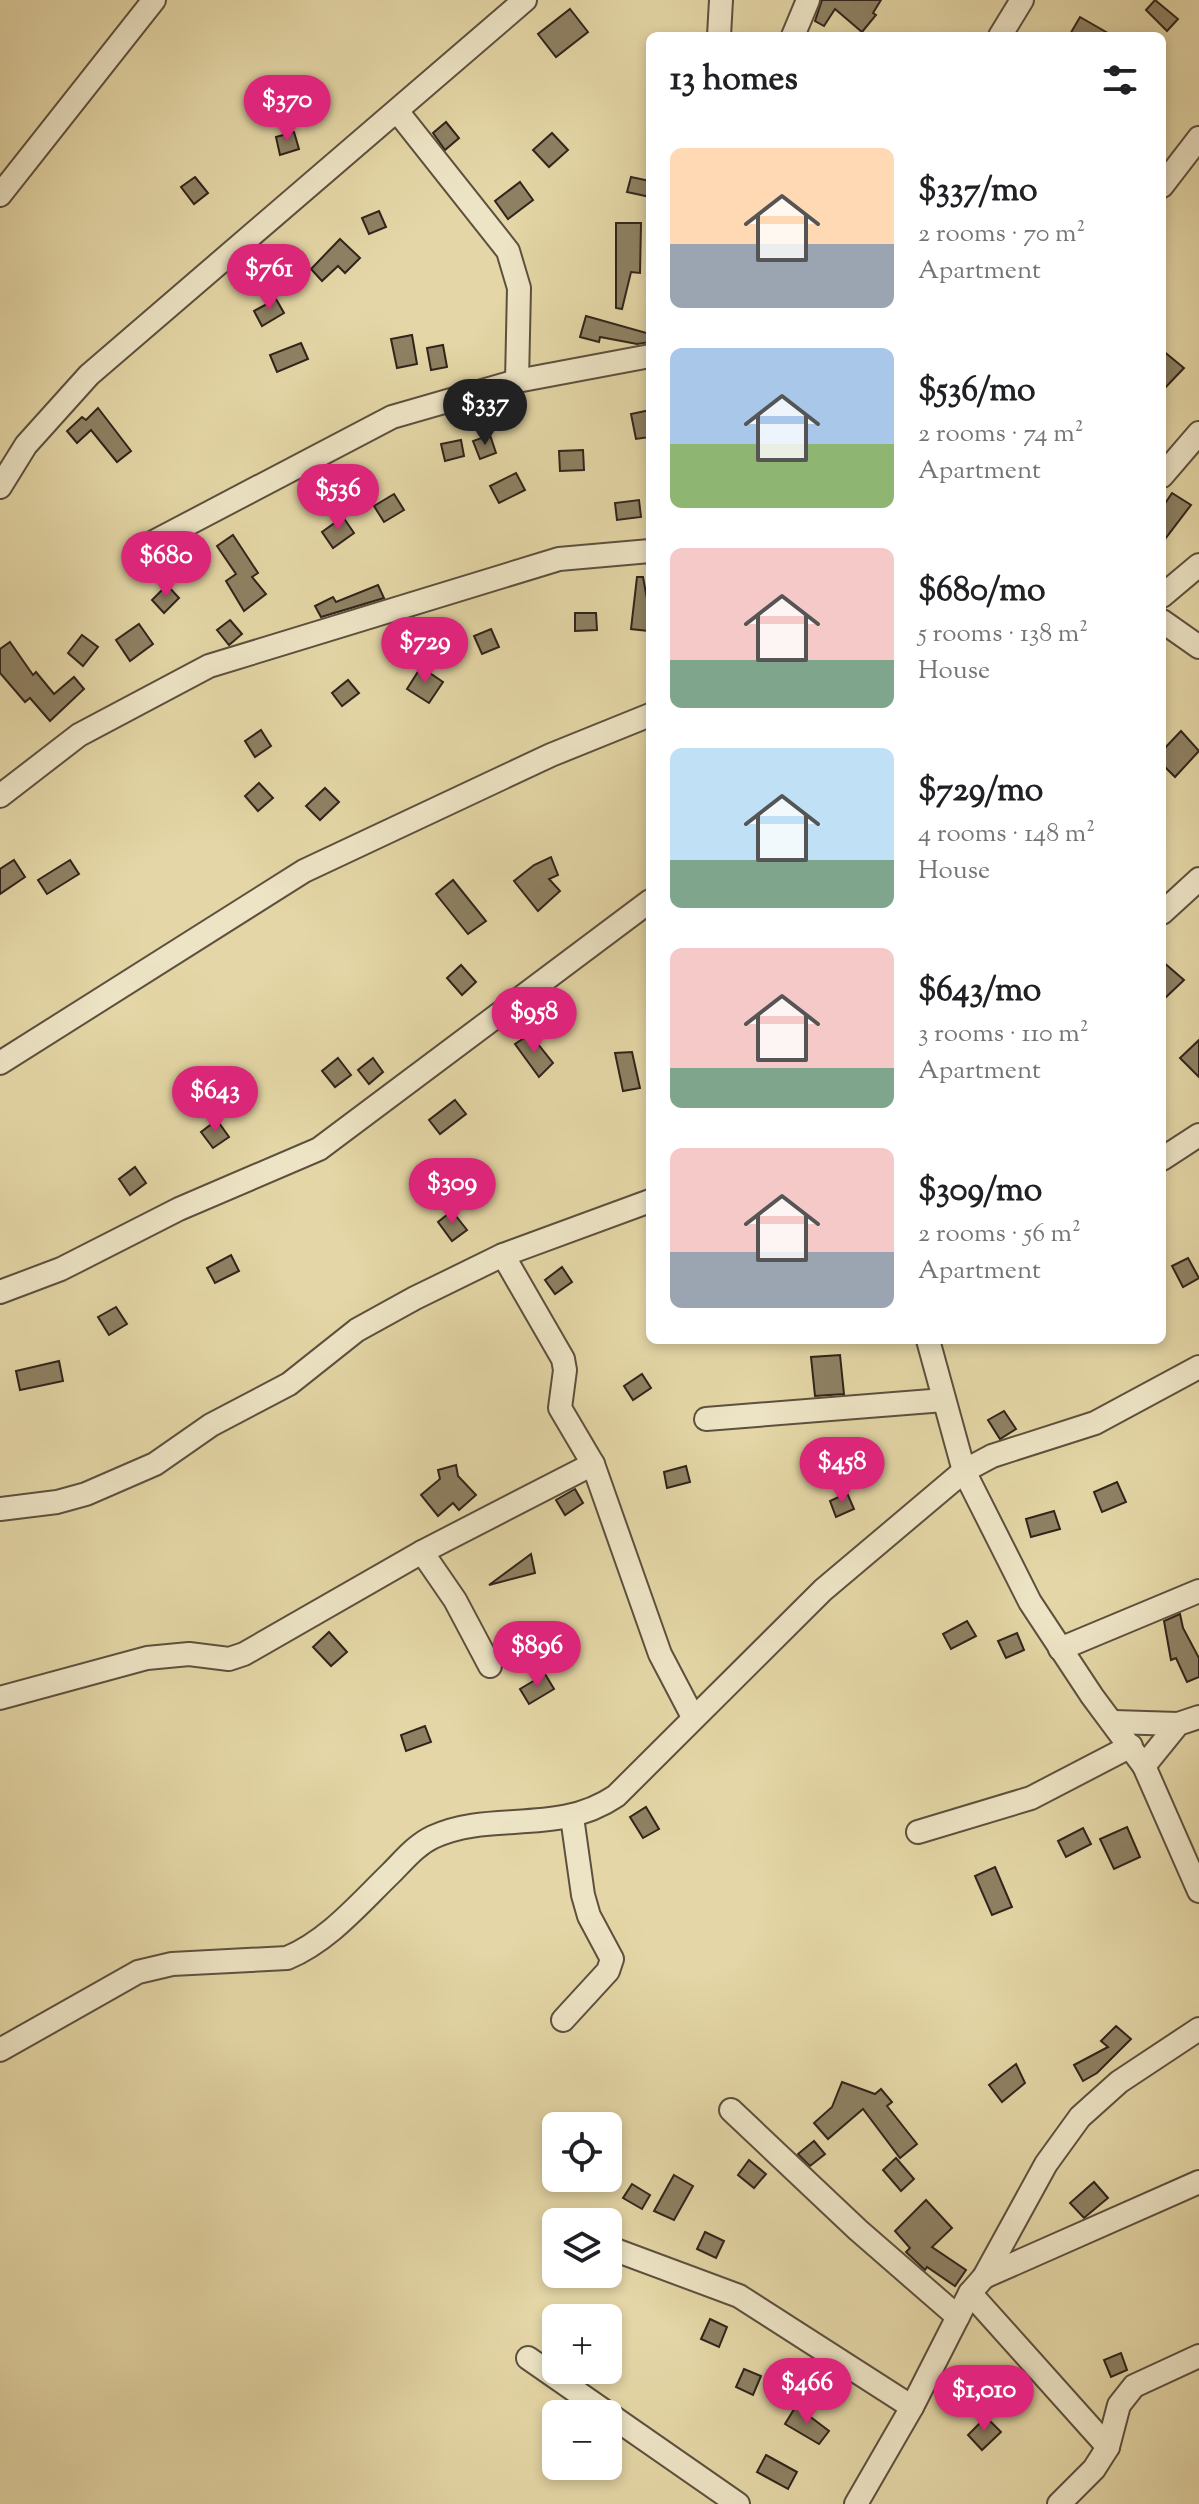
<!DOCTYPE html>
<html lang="en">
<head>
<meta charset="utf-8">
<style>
  :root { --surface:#fff; --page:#f2f2f2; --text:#202124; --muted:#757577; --accent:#db2777 }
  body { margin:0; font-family:"Sorts Mill Goudy",serif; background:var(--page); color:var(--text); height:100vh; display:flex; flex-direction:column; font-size:30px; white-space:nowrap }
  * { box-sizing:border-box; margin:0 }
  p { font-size:26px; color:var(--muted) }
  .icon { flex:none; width:44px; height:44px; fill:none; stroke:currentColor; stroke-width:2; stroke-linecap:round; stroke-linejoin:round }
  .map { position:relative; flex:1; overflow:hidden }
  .sheet { position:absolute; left:646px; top:32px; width:520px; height:1312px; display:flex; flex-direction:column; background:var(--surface); border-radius:12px; box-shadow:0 4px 12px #0003 }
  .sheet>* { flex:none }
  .controls { position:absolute; left:542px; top:2112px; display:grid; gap:16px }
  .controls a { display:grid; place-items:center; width:80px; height:80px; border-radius:12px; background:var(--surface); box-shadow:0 4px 12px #0003; font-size:40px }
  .price { position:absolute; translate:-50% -68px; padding:0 18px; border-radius:28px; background:var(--accent); color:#fff; font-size:26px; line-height:52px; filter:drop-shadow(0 2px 4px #0008) }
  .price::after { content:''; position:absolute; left:50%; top:48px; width:24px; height:18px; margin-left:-12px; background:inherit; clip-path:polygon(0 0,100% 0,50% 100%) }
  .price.active { background:#222; color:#fff }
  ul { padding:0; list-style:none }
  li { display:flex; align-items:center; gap:24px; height:200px; padding:0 24px }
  li span { display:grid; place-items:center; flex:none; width:224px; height:160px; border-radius:12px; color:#555 }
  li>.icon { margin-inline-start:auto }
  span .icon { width:96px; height:96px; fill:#fffc; stroke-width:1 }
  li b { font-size:34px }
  h2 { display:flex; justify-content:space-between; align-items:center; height:96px; padding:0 24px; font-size:34px }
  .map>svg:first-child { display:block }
</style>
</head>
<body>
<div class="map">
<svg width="1199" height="2504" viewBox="0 0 1199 2504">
  <rect width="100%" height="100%" fill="#e4d6a6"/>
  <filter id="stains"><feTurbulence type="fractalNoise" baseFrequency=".0025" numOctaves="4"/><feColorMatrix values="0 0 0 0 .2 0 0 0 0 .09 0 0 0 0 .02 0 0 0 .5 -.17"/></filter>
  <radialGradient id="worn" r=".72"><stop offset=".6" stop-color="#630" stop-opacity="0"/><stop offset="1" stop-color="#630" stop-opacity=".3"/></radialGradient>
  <g fill="#8e8163" stroke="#30241b" stroke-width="2">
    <polygon points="822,0 881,0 873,13 876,15 862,32 835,9 824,26 815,21"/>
    <polygon points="1155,0 1178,19 1167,31 1146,10"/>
    <polygon points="570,9 588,32 556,57 538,34"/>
    <polygon points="1080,17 1113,36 1069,36"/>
    <polygon points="446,122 459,138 445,150 433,133"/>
    <polygon points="294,132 299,149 280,155 276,137"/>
    <polygon points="552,133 568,150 549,167 533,150"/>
    <polygon points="195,177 208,193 194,204 181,187"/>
    <polygon points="631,177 650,181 650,197 627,192"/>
    <polygon points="520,182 533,200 508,219 495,201"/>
    <polygon points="379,211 386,227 369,234 362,218"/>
    <polygon points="616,223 641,223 640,273 631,272 622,309 616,308"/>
    <polygon points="340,239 360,258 345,273 338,266 322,281 311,269"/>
    <polygon points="276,299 284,313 262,326 254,311"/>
    <polygon points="586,316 650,334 650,342 637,344 600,337 599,342 580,337"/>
    <polygon points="412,335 417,364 397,368 391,339"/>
    <polygon points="301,343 308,359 277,372 270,355"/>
    <polygon points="443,345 447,367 431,370 427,348"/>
    <polygon points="1162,350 1184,368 1162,391"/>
    <polygon points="98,408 131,451 117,462 91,430 77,443 67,431 82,417 86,420"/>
    <polygon points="650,410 650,437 636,439 631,414"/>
    <polygon points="490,435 496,453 480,459 473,441"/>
    <polygon points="461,440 464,456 445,461 441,444"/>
    <polygon points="583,450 584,470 560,471 559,451"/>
    <polygon points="516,473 525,490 499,503 490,486"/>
    <polygon points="1172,493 1191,505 1162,543 1162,508"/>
    <polygon points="394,494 404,510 384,522 374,506"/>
    <polygon points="639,500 641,517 617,520 615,503"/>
    <polygon points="343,517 354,533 333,548 322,532"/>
    <polygon points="233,535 258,573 252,577 266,594 244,611 226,581 236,574 217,546"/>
    <polygon points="637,577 643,577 650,615 648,631 631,629"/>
    <polygon points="167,585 179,598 164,613 152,600"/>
    <polygon points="378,585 384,598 321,617 315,606 333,597 336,602"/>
    <polygon points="575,613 596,613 597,630 575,631"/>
    <polygon points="230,620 242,634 229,645 217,630"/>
    <polygon points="139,624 153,644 130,661 116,640"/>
    <polygon points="491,629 499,647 482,654 474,636"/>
    <polygon points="82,635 98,647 83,666 68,653"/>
    <polygon points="10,642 33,675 36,672 54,694 74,677 84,689 50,721 30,698 25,702 0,673 0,649"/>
    <polygon points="421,667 443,682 429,703 407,689"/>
    <polygon points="348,680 359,693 342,706 332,693"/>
    <polygon points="261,730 271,746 255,757 245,741"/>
    <polygon points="1181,731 1199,751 1175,777 1162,764 1162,751"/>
    <polygon points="259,783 273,798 258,811 245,796"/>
    <polygon points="325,788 339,802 320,820 306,806"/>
    <polygon points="551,857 558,875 549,879 560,891 538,911 514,881 534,865"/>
    <polygon points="14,860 25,877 0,894 0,869"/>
    <polygon points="70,860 79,874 47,894 38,880"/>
    <polygon points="453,880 486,921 468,934 436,894"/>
    <polygon points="1162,961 1184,980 1162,1001"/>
    <polygon points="461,965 476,982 462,995 447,978"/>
    <polygon points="530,1034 553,1063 539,1077 515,1044"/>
    <polygon points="1199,1040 1199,1077 1180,1058"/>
    <polygon points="632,1052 640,1088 623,1091 615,1053"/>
    <polygon points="338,1058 351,1075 335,1087 322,1071"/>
    <polygon points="373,1058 383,1072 369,1084 358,1070"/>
    <polygon points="455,1100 466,1114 440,1134 429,1120"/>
    <polygon points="217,1120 229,1137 213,1148 201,1132"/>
    <polygon points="135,1167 146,1183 130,1195 119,1179"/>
    <polygon points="452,1211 467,1230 452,1241 438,1222"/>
    <polygon points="231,1255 239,1271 215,1283 207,1268"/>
    <polygon points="1188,1258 1199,1278 1183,1287 1172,1266"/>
    <polygon points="562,1267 572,1282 555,1294 545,1280"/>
    <polygon points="116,1307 127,1324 109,1335 98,1317"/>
    <polygon points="840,1355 844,1394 815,1396 811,1357"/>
    <polygon points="59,1361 63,1381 20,1390 16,1371"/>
    <polygon points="642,1374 651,1388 633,1400 624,1386"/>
    <polygon points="1004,1411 1016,1429 1000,1439 988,1420"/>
    <polygon points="456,1465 458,1476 476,1495 459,1510 453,1503 438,1516 421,1495 440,1479 438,1470"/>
    <polygon points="686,1466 690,1482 667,1488 664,1472"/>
    <polygon points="1117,1482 1126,1502 1102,1512 1094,1492"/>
    <polygon points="575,1489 583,1503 565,1515 556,1500"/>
    <polygon points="847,1493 854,1509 836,1517 830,1501"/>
    <polygon points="1054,1511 1060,1529 1031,1537 1026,1519"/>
    <polygon points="531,1554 535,1573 489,1585"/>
    <polygon points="1180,1614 1183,1628 1199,1658 1199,1677 1187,1682 1176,1658 1171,1660 1164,1621"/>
    <polygon points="967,1621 976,1636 951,1649 943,1634"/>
    <polygon points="329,1632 347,1652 331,1666 313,1647"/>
    <polygon points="1017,1633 1024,1650 1006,1658 998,1641"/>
    <polygon points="545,1674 554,1689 529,1704 520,1689"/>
    <polygon points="425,1726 431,1742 406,1751 401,1735"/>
    <polygon points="646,1807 659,1829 643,1838 630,1817"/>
    <polygon points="1127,1827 1140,1857 1114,1869 1100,1839"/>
    <polygon points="1083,1828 1091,1844 1066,1857 1058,1841"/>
    <polygon points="995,1867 1012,1907 992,1915 975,1876"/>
    <polygon points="1116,2026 1131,2039 1097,2073 1083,2081 1074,2065 1108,2047 1101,2041"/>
    <polygon points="1016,2064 1025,2083 1002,2102 989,2085"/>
    <polygon points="842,2082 875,2094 881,2089 892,2102 887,2106 917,2144 900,2158 863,2109 828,2139 814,2123 832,2107"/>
    <polygon points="814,2141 825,2154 810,2166 798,2154"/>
    <polygon points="896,2158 914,2179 901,2191 883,2170"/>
    <polygon points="749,2160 766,2174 754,2188 738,2175"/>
    <polygon points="674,2175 693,2186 674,2220 654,2211"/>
    <polygon points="1094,2182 1108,2198 1084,2218 1070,2203"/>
    <polygon points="632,2184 650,2195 642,2209 623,2198"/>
    <polygon points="926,2200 952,2228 932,2247 966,2270 955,2286 927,2267 925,2270 906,2252 910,2248 895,2231"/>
    <polygon points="705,2232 724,2241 716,2258 697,2249"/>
    <polygon points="710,2319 727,2327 719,2347 701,2339"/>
    <polygon points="1121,2353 1127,2370 1111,2377 1104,2360"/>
    <polygon points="744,2369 761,2376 753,2395 736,2387"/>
    <polygon points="796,2406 829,2431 819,2444 785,2424"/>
    <polygon points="986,2417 1001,2432 982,2450 968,2435"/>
    <polygon points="766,2455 797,2472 788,2489 757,2472"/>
  </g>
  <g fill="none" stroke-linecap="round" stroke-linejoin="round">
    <g stroke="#5d503e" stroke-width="26">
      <g id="minor">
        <polyline points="719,36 721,0"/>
        <polyline points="793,36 808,0"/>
        <polyline points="1000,36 1022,0"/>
        <polyline points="397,111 508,251 519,288 517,381"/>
        <polyline points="1162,186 1199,138"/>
        <polyline points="0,195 154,0"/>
        <polyline points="1162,476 1199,433"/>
        <polyline points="0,487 26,445 89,375 525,0"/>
        <polyline points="144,547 392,417 517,381 650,356"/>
        <polyline points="1162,596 1199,565"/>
        <polyline points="1162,621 1199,647"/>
        <polyline points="0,796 79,735 209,666 559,559 650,551"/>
        <polyline points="1162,913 1199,879"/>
        <polyline points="0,1063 304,871 551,755 650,715"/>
        <polyline points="1162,1159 1199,1135"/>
        <polyline points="503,1255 563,1359 565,1370 560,1408 593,1464 660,1654 693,1717"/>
        <polyline points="0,1292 61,1269 179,1209 319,1149 650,901"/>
        <polyline points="928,1340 964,1471 1030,1602 1092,1696 1144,1766 1178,1724 1199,1717"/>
        <polyline points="706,1419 944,1400"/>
        <polyline points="0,1509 57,1502 86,1494 155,1464 211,1425 289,1384 357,1330 415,1298 503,1255 650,1201"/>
        <polyline points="422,1552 455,1600 490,1666"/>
        <polyline points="1060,1649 1199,1591"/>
        <polyline points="0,1698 147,1658 189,1654 229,1659 244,1654 422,1552 593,1464"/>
        <polyline points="1114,1722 1178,1724"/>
        <polyline points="1144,1766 1199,1891"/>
        <polyline points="918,1832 1031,1798 1131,1746"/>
        <polyline points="563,2020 608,1971 612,1959 589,1916 583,1895 572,1817"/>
        <path d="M 0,2050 L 138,1972 L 172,1964 L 287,1958 C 328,1941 359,1904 391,1873 C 404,1860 416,1845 433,1837 C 491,1810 557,1836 616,1796 L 823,1590 L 964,1471 L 992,1456 L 1095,1423 L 1199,1367"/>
        <polyline points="731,2110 858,2230 958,2317"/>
        <polyline points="618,2251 739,2296 912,2407"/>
        <polyline points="984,2277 1199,2182"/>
        <polyline points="970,2293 1108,2447"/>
        <polyline points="528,2358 738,2504"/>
        <polyline points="856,2504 912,2407 970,2293 984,2277 1046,2164 1080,2117 1119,2082 1199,2029"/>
        <polyline points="1059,2504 1094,2469 1108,2447 1119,2405 1134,2386 1199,2356"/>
      </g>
    </g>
    <use href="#minor" stroke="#ede4c5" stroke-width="22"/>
  </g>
  <rect width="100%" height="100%" filter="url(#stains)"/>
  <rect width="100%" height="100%" fill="url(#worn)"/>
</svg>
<div class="controls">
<a><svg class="icon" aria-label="locate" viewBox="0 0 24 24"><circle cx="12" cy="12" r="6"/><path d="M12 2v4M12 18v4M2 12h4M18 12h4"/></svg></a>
<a><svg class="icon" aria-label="layers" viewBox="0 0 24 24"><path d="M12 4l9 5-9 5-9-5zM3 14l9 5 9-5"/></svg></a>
<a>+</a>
<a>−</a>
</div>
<b class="price" style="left:287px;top:143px">$370</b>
<b class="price" style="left:269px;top:312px">$761</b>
<b class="price active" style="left:485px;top:447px">$337</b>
<b class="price" style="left:338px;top:532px">$536</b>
<b class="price" style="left:166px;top:599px">$680</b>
<b class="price" style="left:425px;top:685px">$729</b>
<b class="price" style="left:534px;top:1055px">$958</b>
<b class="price" style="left:215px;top:1134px">$643</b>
<b class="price" style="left:452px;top:1226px">$309</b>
<b class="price" style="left:842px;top:1505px">$458</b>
<b class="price" style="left:537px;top:1689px">$896</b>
<b class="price" style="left:807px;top:2426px">$466</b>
<b class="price" style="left:984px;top:2433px">$1,010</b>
<section class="sheet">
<h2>13 homes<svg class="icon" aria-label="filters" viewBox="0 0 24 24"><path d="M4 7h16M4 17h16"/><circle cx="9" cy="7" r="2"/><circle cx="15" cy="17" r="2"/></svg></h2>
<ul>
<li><span style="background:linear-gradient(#ffd9b3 60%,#9aa5b1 0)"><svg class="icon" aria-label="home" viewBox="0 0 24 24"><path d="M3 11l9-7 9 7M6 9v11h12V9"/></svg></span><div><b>$337/mo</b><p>2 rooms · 70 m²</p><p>Apartment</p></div></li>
<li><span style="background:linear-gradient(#a9c7e8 60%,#8fb573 0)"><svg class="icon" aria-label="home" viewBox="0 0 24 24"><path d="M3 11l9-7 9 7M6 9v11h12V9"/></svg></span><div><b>$536/mo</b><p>2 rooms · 74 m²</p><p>Apartment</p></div></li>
<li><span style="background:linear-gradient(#f6c9c9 70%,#7fa58c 0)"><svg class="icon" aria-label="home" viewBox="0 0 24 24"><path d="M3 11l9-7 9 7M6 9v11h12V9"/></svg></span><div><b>$680/mo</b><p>5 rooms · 138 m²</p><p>House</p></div></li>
<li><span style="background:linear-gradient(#bfe0f5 70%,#7fa58c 0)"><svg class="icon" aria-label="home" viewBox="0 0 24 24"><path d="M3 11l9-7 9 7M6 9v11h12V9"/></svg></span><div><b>$729/mo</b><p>4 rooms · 148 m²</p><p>House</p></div></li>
<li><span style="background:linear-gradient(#f6c9c9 75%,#7fa58c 0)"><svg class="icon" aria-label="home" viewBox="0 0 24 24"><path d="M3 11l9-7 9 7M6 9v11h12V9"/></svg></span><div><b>$643/mo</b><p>3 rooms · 110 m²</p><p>Apartment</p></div></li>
<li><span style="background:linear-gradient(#f6c9c9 65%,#9aa5b1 0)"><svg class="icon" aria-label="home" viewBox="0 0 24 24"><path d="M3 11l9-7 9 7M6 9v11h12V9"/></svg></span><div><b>$309/mo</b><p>2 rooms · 56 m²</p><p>Apartment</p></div></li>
</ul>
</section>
</div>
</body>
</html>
